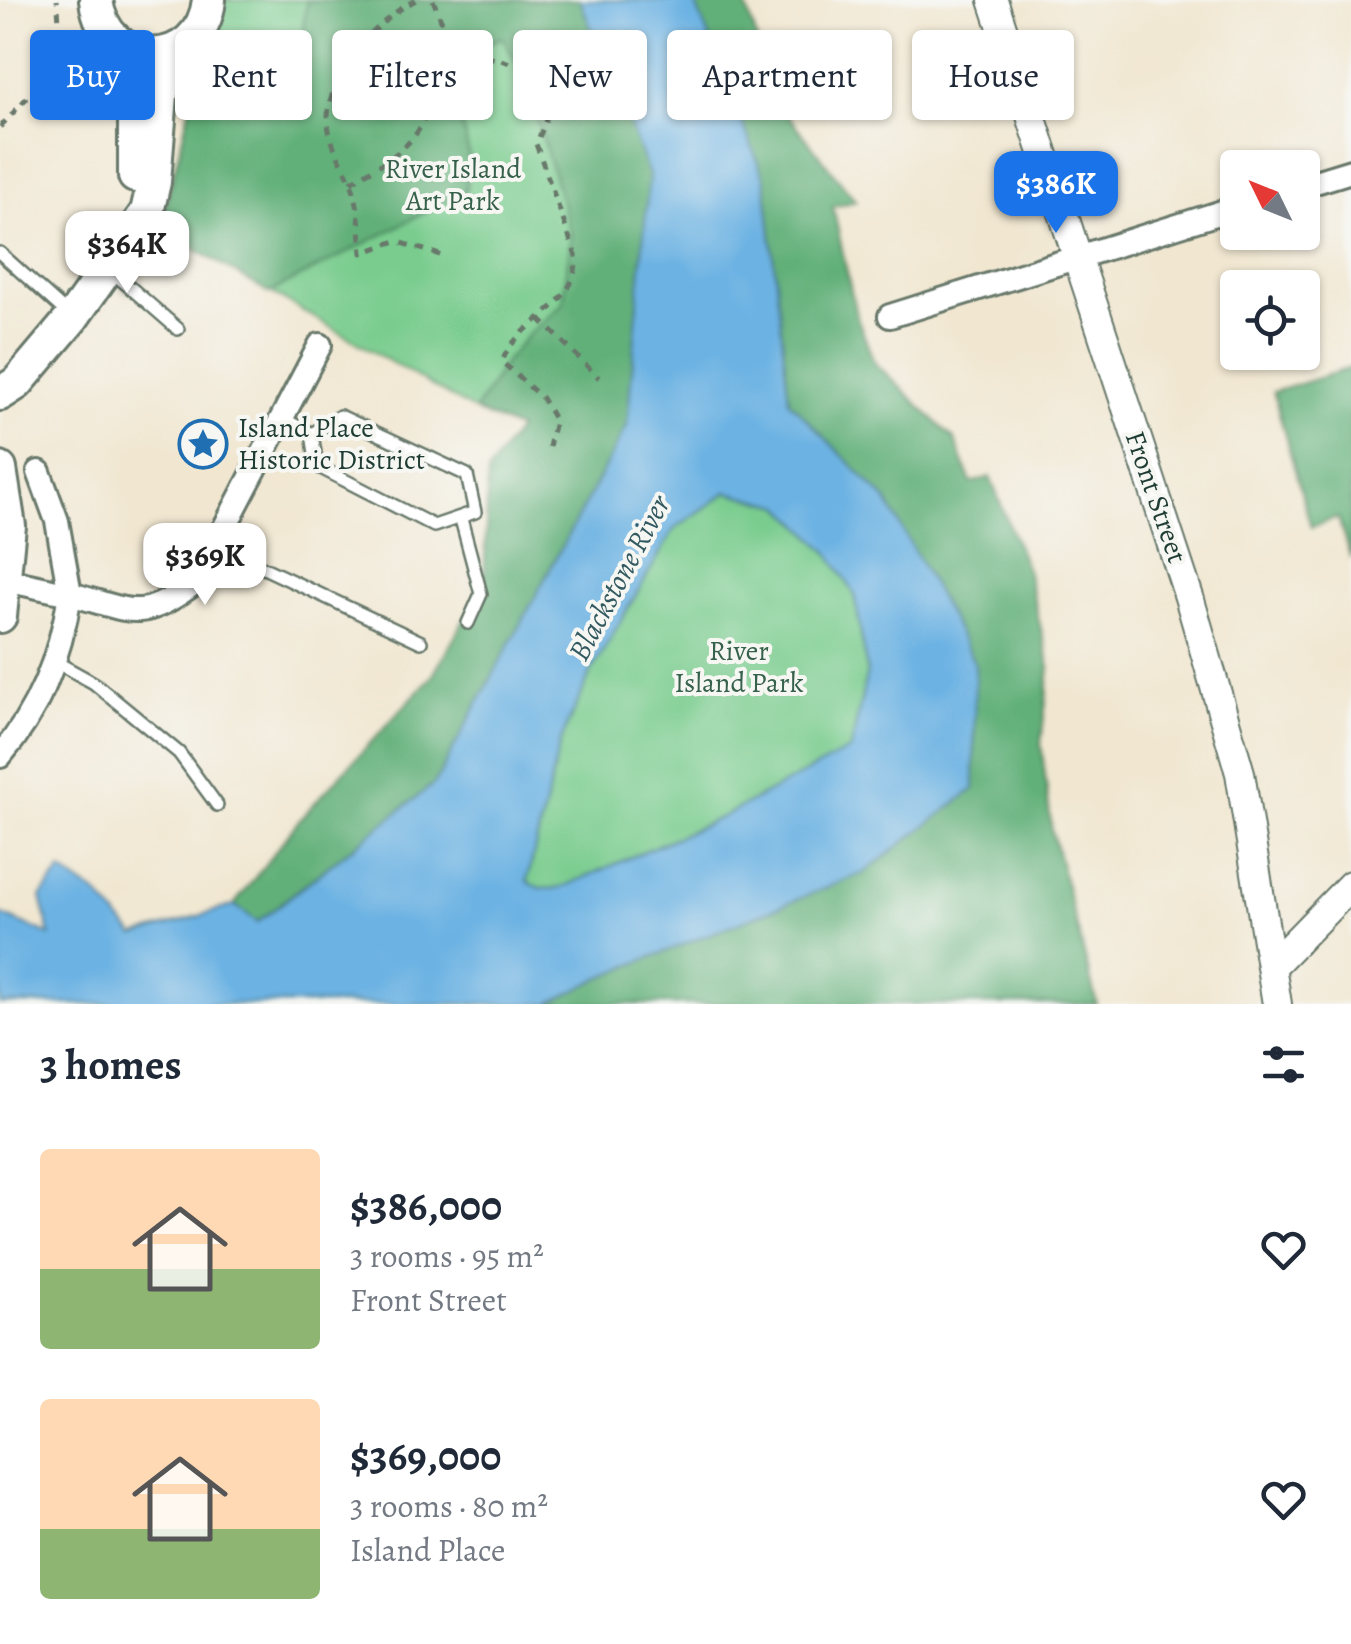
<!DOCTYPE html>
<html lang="en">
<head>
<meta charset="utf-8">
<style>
  :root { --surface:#fff; --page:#f6f6f7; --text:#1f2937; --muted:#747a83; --accent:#1a73e8 }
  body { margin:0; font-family:Alegreya,serif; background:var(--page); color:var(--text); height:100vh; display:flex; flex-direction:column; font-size:38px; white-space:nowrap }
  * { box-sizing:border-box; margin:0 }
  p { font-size:32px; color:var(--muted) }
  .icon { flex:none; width:55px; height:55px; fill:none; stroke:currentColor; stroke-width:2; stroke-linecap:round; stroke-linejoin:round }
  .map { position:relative; height:1004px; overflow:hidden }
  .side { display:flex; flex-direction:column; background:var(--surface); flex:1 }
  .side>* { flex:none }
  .top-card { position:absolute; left:30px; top:30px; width:1292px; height:90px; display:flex; gap:20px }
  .needle { width:65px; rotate:313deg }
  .controls { position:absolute; left:1220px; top:150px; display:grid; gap:20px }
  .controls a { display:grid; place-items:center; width:100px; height:100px; border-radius:10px; background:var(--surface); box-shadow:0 2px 8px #0004; font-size:50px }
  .price { position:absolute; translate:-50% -85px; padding:0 22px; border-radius:20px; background:#fff; color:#222; font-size:32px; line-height:65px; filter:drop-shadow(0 2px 5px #0008) }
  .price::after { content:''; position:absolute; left:50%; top:60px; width:30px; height:22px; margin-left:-15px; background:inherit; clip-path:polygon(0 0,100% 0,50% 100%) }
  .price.current { background:var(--accent); color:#fff }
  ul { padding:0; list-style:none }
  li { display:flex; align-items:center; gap:30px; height:250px; padding:0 40px }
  li span { display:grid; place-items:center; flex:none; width:280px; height:200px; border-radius:10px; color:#555 }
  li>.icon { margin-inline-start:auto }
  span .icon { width:120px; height:120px; fill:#fffc; stroke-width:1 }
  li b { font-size:42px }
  h2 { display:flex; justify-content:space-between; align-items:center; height:120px; padding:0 40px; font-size:42px }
  .pill { padding:0 35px; border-radius:10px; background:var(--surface); box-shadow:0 2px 8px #0004; font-size:35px; line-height:90px }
  .pill.current { background:var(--accent); color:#fff }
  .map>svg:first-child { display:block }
</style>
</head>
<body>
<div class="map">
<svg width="1351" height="1004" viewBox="0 0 1351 1004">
  <rect width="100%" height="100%" fill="#f6f6f2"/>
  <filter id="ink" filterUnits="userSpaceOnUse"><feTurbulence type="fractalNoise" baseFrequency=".01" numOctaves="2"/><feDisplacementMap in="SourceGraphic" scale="20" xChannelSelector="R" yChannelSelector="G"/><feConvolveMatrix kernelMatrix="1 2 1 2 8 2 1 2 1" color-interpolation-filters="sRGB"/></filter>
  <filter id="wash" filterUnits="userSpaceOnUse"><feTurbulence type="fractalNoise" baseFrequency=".0048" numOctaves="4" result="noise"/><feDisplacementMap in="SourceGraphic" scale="40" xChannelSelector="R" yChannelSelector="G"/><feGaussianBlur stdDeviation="2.25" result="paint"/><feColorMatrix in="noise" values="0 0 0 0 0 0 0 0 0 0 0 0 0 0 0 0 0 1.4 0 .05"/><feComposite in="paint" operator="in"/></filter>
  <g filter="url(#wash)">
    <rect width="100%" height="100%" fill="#f1e7d1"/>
    <g fill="#79cc8e" stroke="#4c8461" stroke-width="2.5">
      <polygon points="216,0 580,0 650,174 519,429 475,411 160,228"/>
      <path d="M 728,492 L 782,506 L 830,554 L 855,595 L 867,672 L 851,749 L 722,817 L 561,888 C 547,890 539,889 527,882 L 560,742 L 592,670 L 674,529 Z"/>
    </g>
    <g fill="#62b079" stroke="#407656" stroke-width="2.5">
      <polygon points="307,0 580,0 650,174 627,426 435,783 257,922 234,905 299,820 433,675 484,584 488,472 518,429 475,411 506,361 530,333 563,304 571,234 525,78 502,37 446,62 469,154 466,191 269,293 160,228 199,73 240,85 248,59 298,67"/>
      <polygon points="693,0 744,0 778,103 856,201 833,207 856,314 874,362 955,440 971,483 990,477 1027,570 1050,667 1041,743 1052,832 1097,1004 548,1004 974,789 975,664 887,501 789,401 765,180"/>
      <polygon points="1351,368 1351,559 1338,518 1311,527 1273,392"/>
    </g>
    <path fill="#6cb2e3" stroke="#46788c" stroke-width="2.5" fill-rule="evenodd" d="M 580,0 L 694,0 L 765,180 L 789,401 L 887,501 L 975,664 L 974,789 L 864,873 L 604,976 L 548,1004 L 0,1004 L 0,914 L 50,935 L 41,897 L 61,871 L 98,895 L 135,936 L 234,905 L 258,922 L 435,783 L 627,426 L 649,175 ZM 727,492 L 782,506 L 830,554 L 855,595 L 867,672 L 851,749 L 722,817 L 561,888 C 547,890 538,889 527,881 L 560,742 L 592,670 L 674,529 Z"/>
  </g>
  <g filter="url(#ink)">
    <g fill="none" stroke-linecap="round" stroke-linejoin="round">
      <g stroke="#68786b" stroke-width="16">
        <g id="service">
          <polyline points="0,253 69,315"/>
          <polyline points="109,269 178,329"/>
          <polyline points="282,418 312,434 340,416 467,475 475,512 434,526 317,466 312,434"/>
          <polyline points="461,519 481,594 468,623"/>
          <polyline points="215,545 421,642"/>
          <polyline points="56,662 94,683 179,753 217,805"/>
        </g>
      </g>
      <g stroke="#68786b" stroke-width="28">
        <g id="minor">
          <polyline points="1302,186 1351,171"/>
          <polyline points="890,316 1238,207"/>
          <polyline points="6,580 70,594 57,521 39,472"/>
          <path d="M 0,756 C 40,710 61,654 70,594 C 134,611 139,624 196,582 L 320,345"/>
        </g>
      </g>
      <g stroke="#68786b" stroke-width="32">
        <g id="tertiary">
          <polyline points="993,0 1189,597 1240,773 1277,1004"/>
          <polyline points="1272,966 1351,885"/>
        </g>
      </g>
      <g stroke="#68786b" stroke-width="38">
        <g id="secondary">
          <path d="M 96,0 C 105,73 201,72 209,0"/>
          <polyline points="112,38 135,107 135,176"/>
          <polyline points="0,394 17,383 72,318 147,212 154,182 161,95 179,48"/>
          <polyline points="0,469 9,526 0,616"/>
        </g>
      </g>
      <g stroke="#68786b" stroke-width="5" stroke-dasharray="8 8" stroke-linecap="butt">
        <path d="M 416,0 C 378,18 327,76 328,120 C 328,146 348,168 354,192 C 360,212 360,233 362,253 L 396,241 L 443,256"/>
        <polyline points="433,0 459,64"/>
        <path d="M 0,127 C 40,83 66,63 57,0"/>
        <path d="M 351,182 C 371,170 393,159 409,142 C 438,113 425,72 473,60 C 484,57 493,57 504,61 C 518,66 535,71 543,85 C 554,105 545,124 536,144 L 576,256 C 579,308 517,320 502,362 L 542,398 L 555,421 L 549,447"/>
        <polyline points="540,319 599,378"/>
      </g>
      <use href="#service" stroke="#fff" stroke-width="11"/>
      <use href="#minor" stroke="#fff" stroke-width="22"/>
      <use href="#tertiary" stroke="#fff" stroke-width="28"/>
      <use href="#secondary" stroke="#fff" stroke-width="32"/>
    </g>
  </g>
  <defs>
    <g id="sight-ring" transform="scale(2.5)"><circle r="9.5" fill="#f6f6f2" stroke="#1f6fb2" stroke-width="1.5"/><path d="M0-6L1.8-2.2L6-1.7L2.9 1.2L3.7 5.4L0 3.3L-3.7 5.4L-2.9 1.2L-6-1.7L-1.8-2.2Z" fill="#1f6fb2"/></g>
  </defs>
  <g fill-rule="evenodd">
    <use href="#sight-ring" x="203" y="444"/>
  </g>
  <g text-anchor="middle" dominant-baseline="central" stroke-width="8" stroke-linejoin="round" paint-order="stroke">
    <g font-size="28" fill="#36614a" stroke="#f6f6f2">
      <text x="453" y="169">River Island<tspan x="453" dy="32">Art Park</tspan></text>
      <text x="739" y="651">River<tspan x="739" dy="32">Island Park</tspan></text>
    </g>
    <g font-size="28" fill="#1f3d34" stroke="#f6f6f2" text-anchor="start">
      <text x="238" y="428">Island Place<tspan x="238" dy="32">Historic District</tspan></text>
    </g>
    <g font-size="28" fill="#1f3d34" stroke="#f6f6f2">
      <text transform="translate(1156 497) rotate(71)">Front Street</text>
    </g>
    <g font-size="30" font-style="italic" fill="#325a60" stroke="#f6f6f2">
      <text transform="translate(619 578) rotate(-62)">Blackstone River</text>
    </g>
  </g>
</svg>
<div class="controls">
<a><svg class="needle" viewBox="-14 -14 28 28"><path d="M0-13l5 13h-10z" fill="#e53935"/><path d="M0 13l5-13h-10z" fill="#747a83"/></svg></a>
<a><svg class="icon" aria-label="locate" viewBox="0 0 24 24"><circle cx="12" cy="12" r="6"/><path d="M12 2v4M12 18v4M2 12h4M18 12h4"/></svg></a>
</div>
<b class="price current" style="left:1056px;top:236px">$386K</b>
<b class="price" style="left:127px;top:296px">$364K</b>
<b class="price" style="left:205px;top:608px">$369K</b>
<div class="top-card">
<a class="pill current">Buy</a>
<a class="pill">Rent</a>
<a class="pill">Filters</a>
<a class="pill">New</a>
<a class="pill">Apartment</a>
<a class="pill">House</a>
</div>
</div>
<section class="side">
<h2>3 homes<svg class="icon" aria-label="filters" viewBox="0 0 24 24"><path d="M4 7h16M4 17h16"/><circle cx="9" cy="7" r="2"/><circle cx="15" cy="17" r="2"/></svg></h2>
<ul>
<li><span style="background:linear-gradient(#ffd9b3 60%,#8fb573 0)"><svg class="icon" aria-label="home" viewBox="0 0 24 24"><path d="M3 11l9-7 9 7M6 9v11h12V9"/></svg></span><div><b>$386,000</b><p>3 rooms · 95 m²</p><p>Front Street</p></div><svg class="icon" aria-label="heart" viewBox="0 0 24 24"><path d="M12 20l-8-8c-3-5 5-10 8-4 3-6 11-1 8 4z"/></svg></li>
<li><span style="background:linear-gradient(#ffd9b3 65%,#8fb573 0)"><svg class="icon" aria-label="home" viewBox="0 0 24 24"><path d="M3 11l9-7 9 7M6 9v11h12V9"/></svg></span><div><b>$369,000</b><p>3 rooms · 80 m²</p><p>Island Place</p></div><svg class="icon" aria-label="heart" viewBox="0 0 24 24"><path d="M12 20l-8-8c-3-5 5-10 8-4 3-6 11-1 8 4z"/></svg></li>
</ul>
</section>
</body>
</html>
